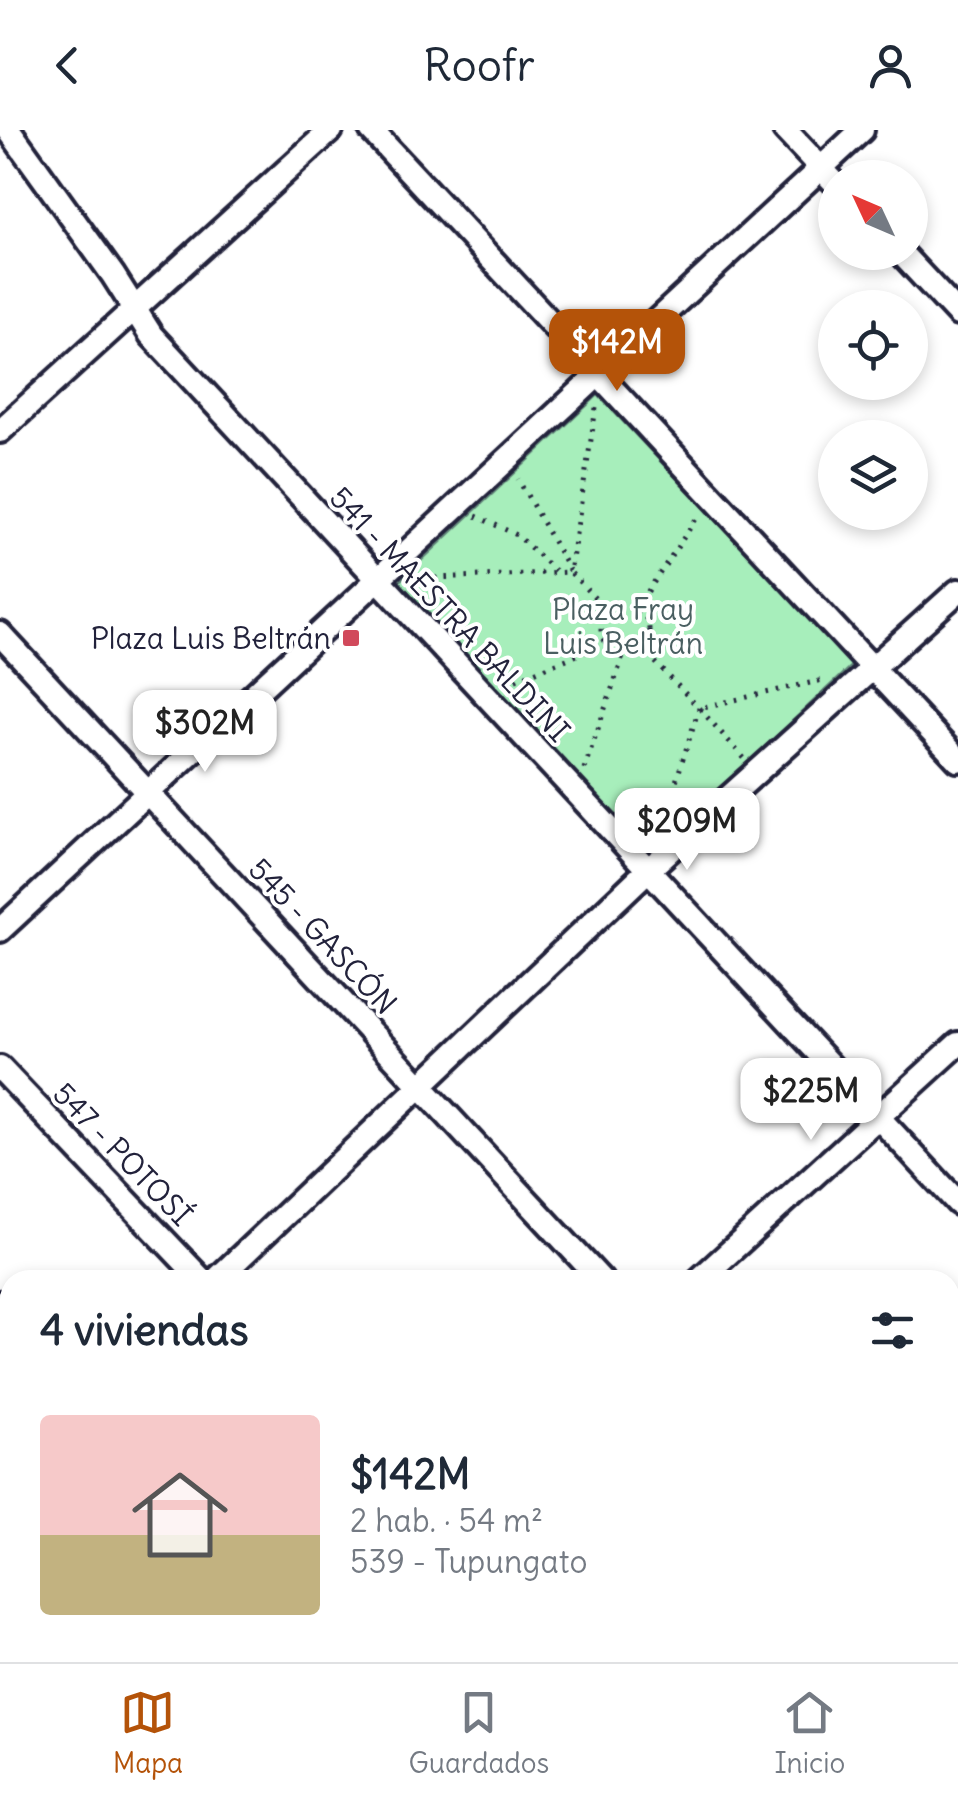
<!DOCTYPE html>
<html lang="es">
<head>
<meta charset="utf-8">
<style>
  :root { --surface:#fff; --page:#f6f6f7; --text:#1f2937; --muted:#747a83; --line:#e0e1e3; --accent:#b45309 }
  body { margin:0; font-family:Delius,sans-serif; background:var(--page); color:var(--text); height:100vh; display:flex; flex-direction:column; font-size:38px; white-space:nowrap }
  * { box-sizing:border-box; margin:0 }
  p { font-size:32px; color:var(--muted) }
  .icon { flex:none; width:55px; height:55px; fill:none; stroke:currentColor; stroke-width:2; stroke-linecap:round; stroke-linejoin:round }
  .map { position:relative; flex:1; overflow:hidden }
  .side { position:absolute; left:0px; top:1140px; width:960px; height:392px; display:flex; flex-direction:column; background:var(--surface); border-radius:30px 30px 0 0; box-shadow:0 5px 15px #0003 }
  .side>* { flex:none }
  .needle { width:65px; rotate:314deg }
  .controls { position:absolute; left:818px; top:30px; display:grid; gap:20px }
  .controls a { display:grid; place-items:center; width:110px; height:110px; border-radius:50%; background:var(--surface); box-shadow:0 5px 15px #0003; font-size:50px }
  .price { position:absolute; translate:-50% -85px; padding:0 22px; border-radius:20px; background:#fff; color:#222; font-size:32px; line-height:65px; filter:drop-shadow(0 2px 5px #0008) }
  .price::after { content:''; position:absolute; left:50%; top:60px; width:30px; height:22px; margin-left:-15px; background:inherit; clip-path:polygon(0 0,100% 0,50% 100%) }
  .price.active { background:var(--accent); color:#fff }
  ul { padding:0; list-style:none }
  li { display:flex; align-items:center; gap:30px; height:250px; padding:0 40px }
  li+li { border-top:2px solid var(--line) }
  li span { display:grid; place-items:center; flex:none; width:280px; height:200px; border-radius:10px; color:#555 }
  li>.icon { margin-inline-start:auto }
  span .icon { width:120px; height:120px; fill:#fffc; stroke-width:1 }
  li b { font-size:42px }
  h2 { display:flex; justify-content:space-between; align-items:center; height:120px; padding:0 40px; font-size:42px }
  header { display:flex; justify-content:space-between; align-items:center; height:130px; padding:0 40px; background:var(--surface); font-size:45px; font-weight:600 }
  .menu { display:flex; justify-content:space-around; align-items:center; height:140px; border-top:2px solid var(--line); background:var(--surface); font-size:28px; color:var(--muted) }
  .menu a { display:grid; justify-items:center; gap:5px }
  .menu .active { color:var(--accent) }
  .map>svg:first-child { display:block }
</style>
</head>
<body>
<header><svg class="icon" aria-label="back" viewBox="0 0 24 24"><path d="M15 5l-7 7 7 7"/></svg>Roofr<svg class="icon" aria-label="person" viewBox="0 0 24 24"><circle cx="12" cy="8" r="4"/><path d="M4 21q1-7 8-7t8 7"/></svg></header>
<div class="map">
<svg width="958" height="1532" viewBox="0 0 958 1532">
  <rect width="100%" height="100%" fill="#fff"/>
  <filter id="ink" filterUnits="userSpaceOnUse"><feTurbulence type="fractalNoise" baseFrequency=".01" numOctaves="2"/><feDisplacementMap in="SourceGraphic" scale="20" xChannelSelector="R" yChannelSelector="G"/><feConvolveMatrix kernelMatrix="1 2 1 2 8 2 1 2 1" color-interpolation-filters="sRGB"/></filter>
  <g filter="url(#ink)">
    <polygon fill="#a7eebb" stroke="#64887b" stroke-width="2.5" points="598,265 852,535 648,727 393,457"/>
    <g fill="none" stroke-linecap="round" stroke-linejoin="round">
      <g stroke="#22223b" stroke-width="30">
        <g id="minor">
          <polyline points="9,0 113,145 151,205 958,1073"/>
          <polyline points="371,0 958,630"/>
          <polyline points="785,0 835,53"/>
          <polyline points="900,122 958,184"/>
          <polyline points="0,301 331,0"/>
          <polyline points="0,504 601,1150"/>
          <polyline points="0,800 862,0"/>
          <polyline points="0,938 202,1150"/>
          <polyline points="216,1150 648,740 958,461"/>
          <polyline points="699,1150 958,914"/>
          <polyline points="0,1173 10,1172"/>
          <polyline points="950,1339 958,1331"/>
          <polyline points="0,1431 10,1430"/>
          <polyline points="103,1522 103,1532"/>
          <polyline points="547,1522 556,1532"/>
          <polyline points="742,1532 752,1522"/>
        </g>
      </g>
      <g stroke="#22223b" stroke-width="5" stroke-dasharray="2.5 8" stroke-linecap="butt">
        <polyline points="596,278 570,442 609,483"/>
        <polyline points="476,386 517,405 556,442"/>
        <polyline points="414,449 570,442 518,349"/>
        <circle cx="625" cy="500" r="24"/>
        <polyline points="636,479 698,386"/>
        <polyline points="641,517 699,578 662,696"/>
        <polyline points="506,553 605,514"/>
        <polyline points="744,628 699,578 823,550"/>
        <polyline points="584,639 624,524"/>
      </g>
      <use href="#minor" stroke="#fff" stroke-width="22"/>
    </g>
  </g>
  <rect fill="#d1495b" stroke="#fff" stroke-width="4" x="341" y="498" width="20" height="20" rx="5"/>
  <g text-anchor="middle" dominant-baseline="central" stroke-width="8" stroke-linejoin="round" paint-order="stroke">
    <g font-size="30" fill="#4a5f61" stroke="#fff">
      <text x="623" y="479">Plaza Fray<tspan x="623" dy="34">Luis Beltrán</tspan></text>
    </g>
    <g font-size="30" fill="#22223b" stroke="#fff">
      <text transform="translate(450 484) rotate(47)">541 - MAESTRA BALDINI</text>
      <text transform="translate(323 806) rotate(47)">545 - GASCÓN</text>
      <text transform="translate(123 1024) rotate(46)">547 - POTOSÍ</text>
    </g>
    <g font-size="30" fill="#22223b" stroke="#fff" text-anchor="end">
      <text x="331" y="508">Plaza Luis Beltrán</text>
    </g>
  </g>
</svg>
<div class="controls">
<a><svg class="needle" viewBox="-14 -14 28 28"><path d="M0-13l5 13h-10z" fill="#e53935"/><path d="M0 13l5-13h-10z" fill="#747a83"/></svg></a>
<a><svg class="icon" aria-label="locate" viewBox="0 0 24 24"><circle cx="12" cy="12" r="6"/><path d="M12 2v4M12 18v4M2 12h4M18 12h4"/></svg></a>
<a><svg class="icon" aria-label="layers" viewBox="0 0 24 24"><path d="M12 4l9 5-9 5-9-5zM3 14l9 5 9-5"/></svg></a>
</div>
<b class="price active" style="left:617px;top:264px">$142M</b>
<b class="price" style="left:205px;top:645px">$302M</b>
<b class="price" style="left:687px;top:743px">$209M</b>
<b class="price" style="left:811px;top:1013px">$225M</b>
<section class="side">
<h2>4 viviendas<svg class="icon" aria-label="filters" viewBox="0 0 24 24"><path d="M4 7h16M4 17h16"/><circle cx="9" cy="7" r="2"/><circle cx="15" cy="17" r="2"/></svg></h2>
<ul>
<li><span style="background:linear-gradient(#f6c9c9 60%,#c2b280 0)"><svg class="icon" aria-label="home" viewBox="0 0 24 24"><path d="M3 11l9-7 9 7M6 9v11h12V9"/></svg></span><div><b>$142M</b><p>2 hab. · 54 m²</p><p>539 - Tupungato</p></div></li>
</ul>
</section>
</div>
<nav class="menu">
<a class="active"><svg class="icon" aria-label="map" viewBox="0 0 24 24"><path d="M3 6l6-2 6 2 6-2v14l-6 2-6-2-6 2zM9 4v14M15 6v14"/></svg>Mapa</a>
<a><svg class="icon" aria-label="saved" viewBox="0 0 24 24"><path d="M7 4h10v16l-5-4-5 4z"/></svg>Guardados</a>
<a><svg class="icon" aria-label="home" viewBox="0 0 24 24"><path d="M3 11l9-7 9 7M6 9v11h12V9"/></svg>Inicio</a>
</nav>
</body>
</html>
